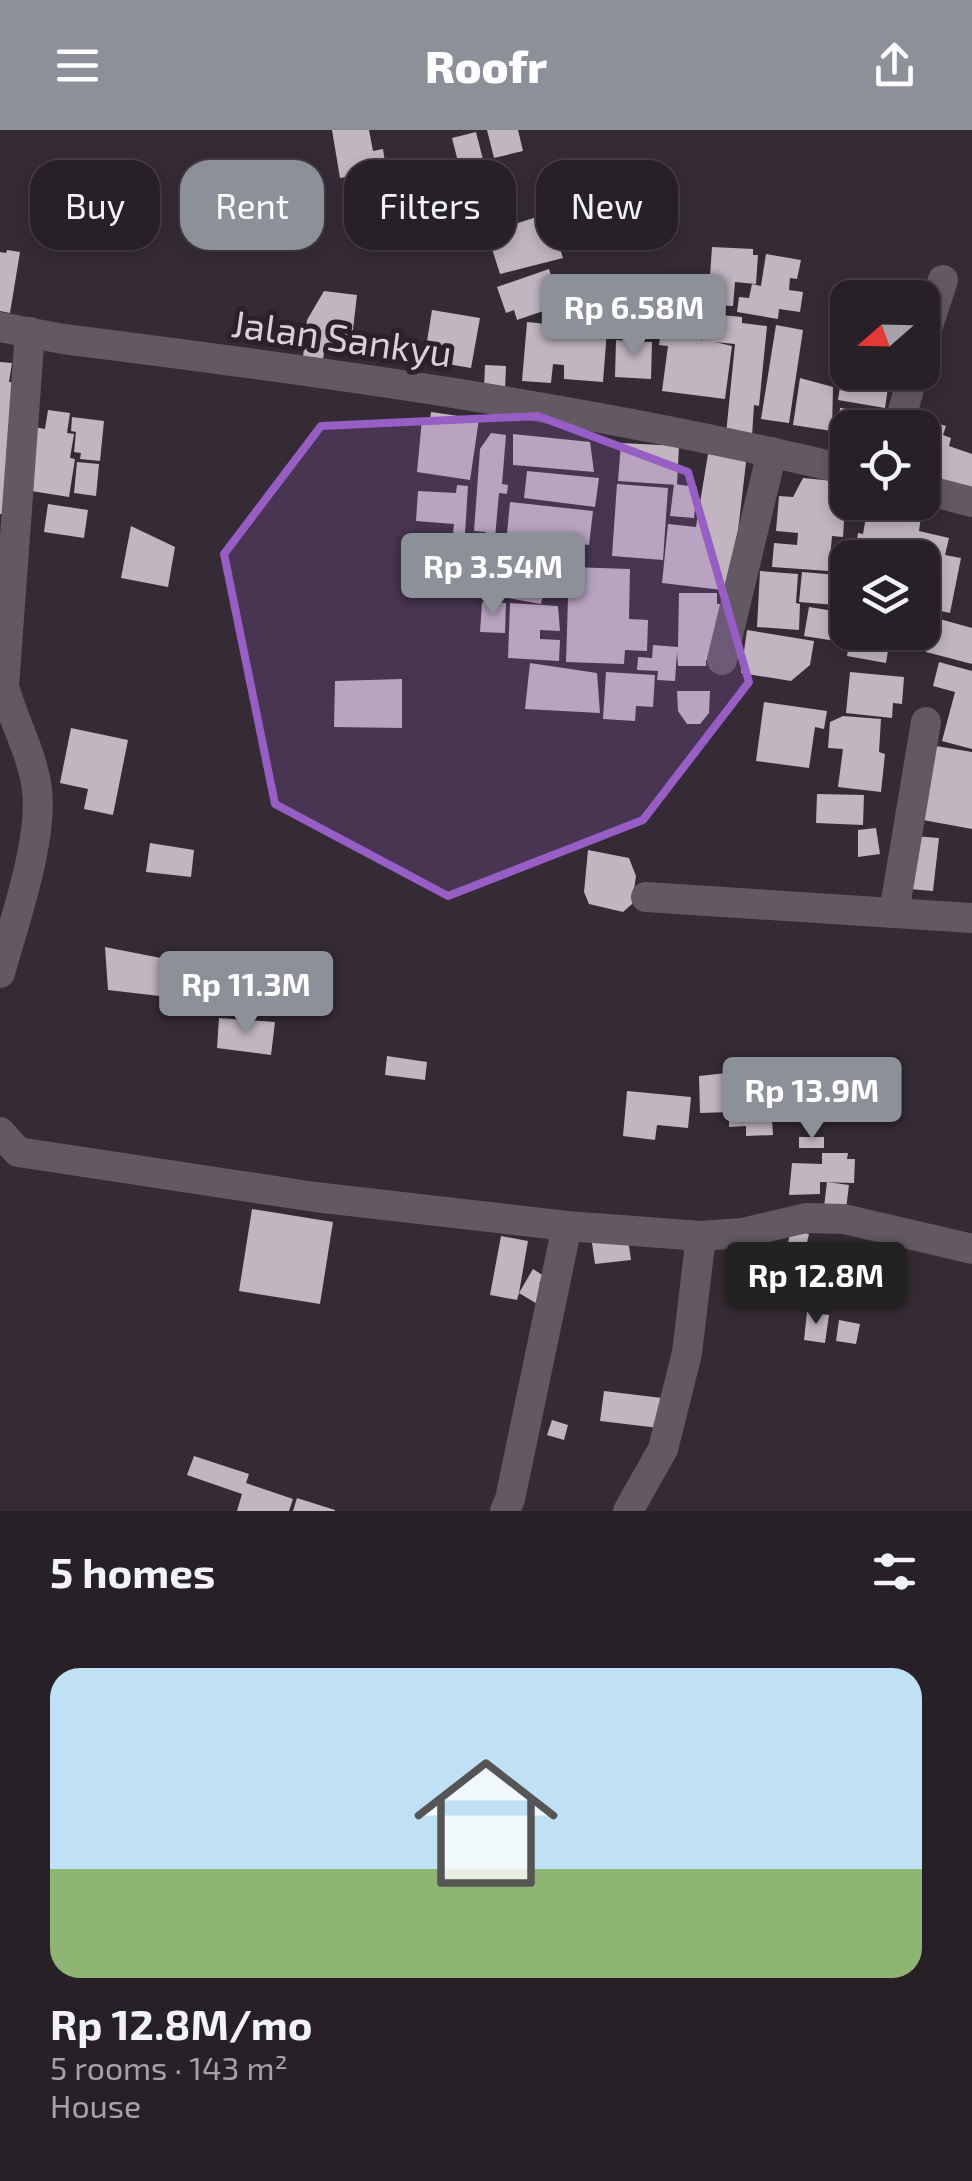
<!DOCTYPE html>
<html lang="en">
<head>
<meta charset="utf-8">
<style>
  :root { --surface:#282027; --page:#30282f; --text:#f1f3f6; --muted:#a5a3a7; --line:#443e44; --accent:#8c9099 }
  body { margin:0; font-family:"Exo 2",sans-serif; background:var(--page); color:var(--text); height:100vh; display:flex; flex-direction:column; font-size:38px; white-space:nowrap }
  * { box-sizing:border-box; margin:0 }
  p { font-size:32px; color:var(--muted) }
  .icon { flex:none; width:55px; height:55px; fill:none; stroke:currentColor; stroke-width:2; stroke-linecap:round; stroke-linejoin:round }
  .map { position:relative; height:1381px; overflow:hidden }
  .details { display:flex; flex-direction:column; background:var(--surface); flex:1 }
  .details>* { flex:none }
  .hud { position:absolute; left:30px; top:30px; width:912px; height:90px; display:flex; gap:20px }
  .needle { width:65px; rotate:250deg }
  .tools { position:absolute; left:830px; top:150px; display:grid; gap:20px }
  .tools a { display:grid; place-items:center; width:110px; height:110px; border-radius:20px; background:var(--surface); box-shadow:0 5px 15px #0003,0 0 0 2px var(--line); font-size:50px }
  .price { position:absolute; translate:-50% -85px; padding:0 22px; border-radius:10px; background:var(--accent); color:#fff; font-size:32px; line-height:65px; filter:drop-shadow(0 2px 5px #0008) }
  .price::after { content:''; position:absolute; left:50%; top:60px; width:30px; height:22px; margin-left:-15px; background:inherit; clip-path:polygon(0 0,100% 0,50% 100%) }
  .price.current { background:#222; color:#fff }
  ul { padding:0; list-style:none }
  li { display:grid; align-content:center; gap:20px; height:530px; padding:0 50px }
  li+li { border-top:2px solid var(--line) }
  li span { display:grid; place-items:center; height:310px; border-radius:30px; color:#555 }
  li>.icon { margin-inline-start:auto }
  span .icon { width:180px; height:180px; fill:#fffc; stroke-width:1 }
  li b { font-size:42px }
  h2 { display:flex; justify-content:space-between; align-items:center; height:120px; padding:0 50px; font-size:42px }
  .tag { padding:0 35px; border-radius:30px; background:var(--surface); box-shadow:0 5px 15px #0003,0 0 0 2px var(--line); font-size:35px; line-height:90px }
  .tag.current { background:var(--accent); color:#fff }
  header { display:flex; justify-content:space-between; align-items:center; height:130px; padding:0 50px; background:var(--accent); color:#fff; font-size:45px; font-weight:800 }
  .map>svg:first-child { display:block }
</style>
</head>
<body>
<header><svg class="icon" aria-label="menu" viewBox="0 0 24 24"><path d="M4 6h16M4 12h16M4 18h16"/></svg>Roofr<svg class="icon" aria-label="share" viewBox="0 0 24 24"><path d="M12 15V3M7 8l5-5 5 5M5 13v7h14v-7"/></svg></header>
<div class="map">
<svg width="972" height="1381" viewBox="0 0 972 1381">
  <rect width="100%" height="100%" fill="#352b34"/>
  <g fill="#c1b5bf">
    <polygon points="332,0 369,0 373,21 383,19 385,32 369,35 370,43 340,48"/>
    <polygon points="487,0 518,0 523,21 494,28"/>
    <polygon points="476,2 493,69 469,75 452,8"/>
    <polygon points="549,83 563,128 500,144 487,103"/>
    <polygon points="712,117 753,119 753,125 758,125 756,154 735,152 733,176 708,175"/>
    <polygon points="7,120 20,122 10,183 0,181 0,122 6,123"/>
    <polygon points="766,124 801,130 797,149 790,148 789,160 803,162 800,182 779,179 778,189 737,182 739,167 749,168 752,154 761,156"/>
    <polygon points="549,139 561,175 517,190 514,180 506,183 497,157"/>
    <polygon points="324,161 357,165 352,208 339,207 338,218 325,216 323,229 303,227 307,190"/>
    <polygon points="627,162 700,172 699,183 742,187 742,193 767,196 759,276 754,275 752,306 726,304 735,214 715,212 732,216 725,269 662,261 668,216 659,215 662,190 701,195 701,212 704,192 657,188 659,171 651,170 657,173 655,193 657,189 661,189 658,209 622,204"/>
    <polygon points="432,180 480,188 471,238 424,230"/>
    <polygon points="527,192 607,200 603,252 564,249 564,235 553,234 551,253 522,251"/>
    <polygon points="776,195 803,200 789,293 761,289"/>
    <polygon points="616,210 652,212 651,249 615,247"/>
    <polygon points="845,226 848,242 890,244 885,278 838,270"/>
    <polygon points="0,232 12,233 9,252 16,253 3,384 0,384"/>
    <polygon points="485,235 506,236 505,260 484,259"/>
    <polygon points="800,248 833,257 832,301 793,295"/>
    <polygon points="840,278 880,283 878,298 848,298 848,302 838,301"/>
    <polygon points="48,280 70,283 67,303 74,304 70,328 75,329 69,367 19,359 29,296 45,299"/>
    <polygon points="897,281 946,296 943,305 951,308 949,316 972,324 972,365 922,349 922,298 886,298"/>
    <polygon points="431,282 479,289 470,350 417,342 422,289 430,290"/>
    <polygon points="72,287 104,291 100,331 80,329 81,323 74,322 76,302 71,301"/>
    <polygon points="491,303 506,305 502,354 508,355 507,364 499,363 494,419 485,418 486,402 474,401 480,319"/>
    <polygon points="513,304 590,312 594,342 513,335"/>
    <polygon points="621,313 679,316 677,355 618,351"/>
    <polygon points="709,318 747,324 731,461 662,453 668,394 696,397"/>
    <polygon points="77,332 99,334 96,366 74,363"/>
    <polygon points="527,341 599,348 595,377 524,368"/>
    <polygon points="803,348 834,351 845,376 843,407 832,406 829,441 772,437 774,413 797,415 798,403 776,401 779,366 793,367"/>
    <polygon points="617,354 668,358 663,430 612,426"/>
    <polygon points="674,354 697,357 694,388 670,386"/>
    <polygon points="457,355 468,356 465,404 453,403 454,394 416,391 418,361 456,363"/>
    <polygon points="510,372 593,381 589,415 562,412 560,430 505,424"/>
    <polygon points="48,374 88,380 84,408 44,402"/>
    <polygon points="882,379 921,386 919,401 949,408 945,425 961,428 950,483 922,477 922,428 854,428 858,403 863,404 866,387 880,390"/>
    <polygon points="131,396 175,417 168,457 121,448"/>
    <polygon points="491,423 549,434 545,454 487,443"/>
    <polygon points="569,437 630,439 629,489 648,490 647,521 625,520 624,534 566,532"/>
    <polygon points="760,441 798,444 796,473 800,474 799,500 757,497"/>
    <polygon points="802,442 838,445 837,462 848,463 848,476 799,472"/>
    <polygon points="488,445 545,456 541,474 485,464"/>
    <polygon points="679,463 717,463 717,474 725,474 717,530 706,530 706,536 678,536 677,522 675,551 657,550 658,541 637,540 638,527 652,528 653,515 678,517"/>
    <polygon points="482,472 506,473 505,503 480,502"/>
    <polygon points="510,473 558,476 560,501 540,500 540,509 560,510 559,531 508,528"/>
    <polygon points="809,477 846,483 842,512 804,506"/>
    <polygon points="936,488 972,498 972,534 926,522"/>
    <polygon points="747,500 814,511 810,535 791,551 741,543"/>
    <polygon points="851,502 891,502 886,533 847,526"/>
    <polygon points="939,532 972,541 972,619 942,611 955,562 933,556"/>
    <polygon points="530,533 597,543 600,583 525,579"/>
    <polygon points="606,542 655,545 653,577 636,576 635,591 603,589"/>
    <polygon points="850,542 904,547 902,574 893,573 892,588 846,583"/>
    <polygon points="402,549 402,598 334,597 335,551"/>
    <polygon points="677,561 710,561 709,583 700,594 687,594 678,581"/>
    <polygon points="764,572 827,581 824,599 815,597 809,638 756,631"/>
    <polygon points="843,586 881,589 879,622 885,624 881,662 838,657 843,619 828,618 830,592"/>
    <polygon points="71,598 128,610 113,685 84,679 88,659 60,653"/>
    <polygon points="936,616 972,622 972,699 923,690"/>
    <polygon points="817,664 864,665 863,695 816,693"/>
    <polygon points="876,698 880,724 858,727 858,700"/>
    <polygon points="914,706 939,708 933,761 909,759"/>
    <polygon points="150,713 194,720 191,747 146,742"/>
    <polygon points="588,720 629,728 636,746 632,774 623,782 589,774 584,762"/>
    <polygon points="105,817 171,830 168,867 108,860"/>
    <polygon points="219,888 275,892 271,925 217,918"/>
    <polygon points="387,926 427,932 425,950 385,945"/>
    <polygon points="753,940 753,959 770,958 773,1005 746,1006 746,996 729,997 729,982 700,983 699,946"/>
    <polygon points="627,961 691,967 688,998 657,995 655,1010 623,1006"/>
    <rect x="799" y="1007" width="25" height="11"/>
    <polygon points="822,1023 848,1023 847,1029 855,1029 854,1053 820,1052 820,1064 789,1065 792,1033 822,1034"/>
    <polygon points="827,1052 849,1055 846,1079 824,1077"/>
    <polygon points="252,1079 333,1092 320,1174 239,1161"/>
    <polygon points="791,1100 809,1104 805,1121 787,1117"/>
    <polygon points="501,1106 528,1111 519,1163 533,1139 544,1146 539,1154 548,1159 539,1175 519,1163 517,1170 490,1165"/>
    <polygon points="628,1109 631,1130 595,1134 592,1113"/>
    <polygon points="777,1123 812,1129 805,1168 771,1163"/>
    <polygon points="807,1182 829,1185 825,1213 804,1210"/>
    <polygon points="839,1190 860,1194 856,1214 836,1211"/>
    <polygon points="604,1261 662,1268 659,1298 600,1291"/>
    <polygon points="552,1290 568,1295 564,1310 547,1305"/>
    <polygon points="194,1326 249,1344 246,1353 293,1369 289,1381 237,1381 242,1364 187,1345"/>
    <polygon points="297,1368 335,1380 335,1381 293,1381"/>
  </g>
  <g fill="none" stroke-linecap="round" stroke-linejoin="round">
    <g stroke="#635962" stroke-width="30">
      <path d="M 0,197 L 63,209 C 326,242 590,278 848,340"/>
      <polyline points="922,214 943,150"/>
      <polyline points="898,298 914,242"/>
      <polyline points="922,359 972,372"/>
      <polyline points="722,530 772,322"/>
      <polyline points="646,767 972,788"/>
      <polyline points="894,783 926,592"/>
      <path d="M 0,843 C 14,792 43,711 37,660 C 33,624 13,591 4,556 L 30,202"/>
      <polyline points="0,1002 18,1022 315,1067 567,1096 701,1106 742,1103 806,1088 844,1089 972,1119"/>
      <polyline points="505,1381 510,1369 567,1096"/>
      <polyline points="628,1381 663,1319 687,1223 701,1106"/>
    </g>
  </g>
  <path fill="#975ec6" fill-opacity="0.2" stroke="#975ec6" stroke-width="8" stroke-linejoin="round" d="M 538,286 L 688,342 L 749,552 L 643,690 L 448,766 L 275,674 L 224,424 L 321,296 Z"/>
  <g text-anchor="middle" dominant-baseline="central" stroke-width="10" stroke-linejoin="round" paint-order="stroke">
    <g font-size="38" fill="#d8d2d7" stroke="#2b212a">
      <text transform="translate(342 207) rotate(8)">Jalan Sankyu</text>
    </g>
  </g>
</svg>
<div class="tools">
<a><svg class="needle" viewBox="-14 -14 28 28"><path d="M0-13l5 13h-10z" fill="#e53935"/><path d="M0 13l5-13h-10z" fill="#a5a3a7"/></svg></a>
<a><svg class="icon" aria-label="locate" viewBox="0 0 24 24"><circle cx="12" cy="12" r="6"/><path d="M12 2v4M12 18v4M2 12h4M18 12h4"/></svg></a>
<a><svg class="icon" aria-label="layers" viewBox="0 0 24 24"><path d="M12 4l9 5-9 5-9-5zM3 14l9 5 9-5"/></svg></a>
</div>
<b class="price" style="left:634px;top:229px">Rp 6.58M</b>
<b class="price" style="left:493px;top:488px">Rp 3.54M</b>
<b class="price" style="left:246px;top:906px">Rp 11.3M</b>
<b class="price" style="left:812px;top:1012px">Rp 13.9M</b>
<b class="price current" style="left:816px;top:1197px">Rp 12.8M</b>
<div class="hud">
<a class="tag">Buy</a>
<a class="tag current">Rent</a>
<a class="tag">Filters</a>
<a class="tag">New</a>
</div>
</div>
<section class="details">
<h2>5 homes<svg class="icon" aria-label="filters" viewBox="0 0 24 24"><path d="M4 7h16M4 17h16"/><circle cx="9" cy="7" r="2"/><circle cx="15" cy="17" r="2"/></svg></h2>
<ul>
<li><span style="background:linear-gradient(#bfe0f5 65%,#8fb573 0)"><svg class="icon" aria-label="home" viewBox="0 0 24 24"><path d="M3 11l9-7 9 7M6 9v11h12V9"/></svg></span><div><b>Rp 12.8M/mo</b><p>5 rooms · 143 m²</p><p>House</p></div></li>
</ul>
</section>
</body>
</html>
